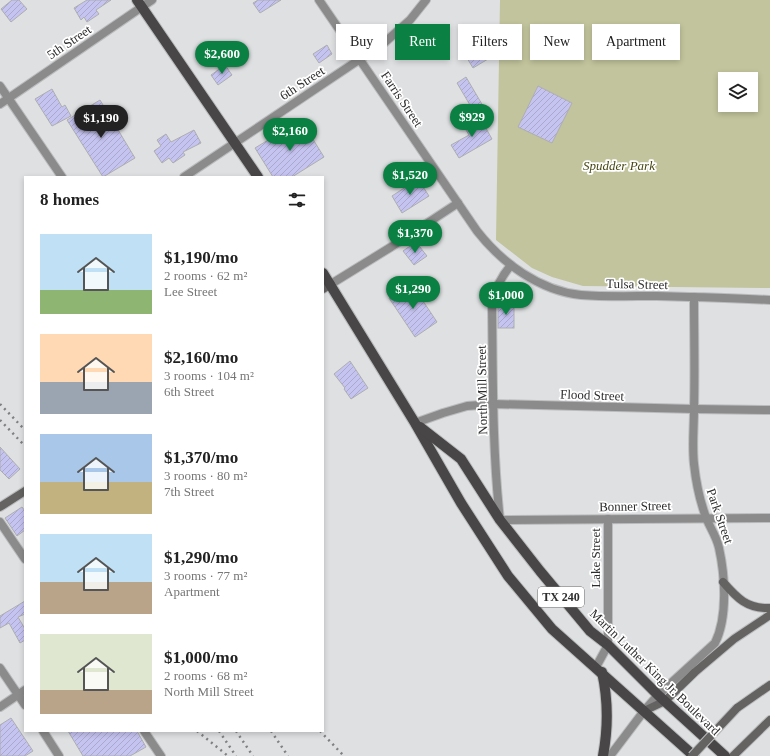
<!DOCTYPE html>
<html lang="en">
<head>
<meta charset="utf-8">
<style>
  :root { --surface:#fff; --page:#f6f6f6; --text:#222; --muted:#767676; --accent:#0b8043 }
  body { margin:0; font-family:"Times New Roman",serif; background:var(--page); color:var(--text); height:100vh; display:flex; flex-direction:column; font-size:15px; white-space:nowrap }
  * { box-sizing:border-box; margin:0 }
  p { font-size:13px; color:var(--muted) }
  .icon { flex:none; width:22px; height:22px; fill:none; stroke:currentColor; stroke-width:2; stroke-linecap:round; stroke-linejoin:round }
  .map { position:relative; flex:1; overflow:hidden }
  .panel { position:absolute; left:24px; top:176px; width:300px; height:556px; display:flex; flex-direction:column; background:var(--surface); border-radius:0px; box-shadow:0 2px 6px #0003 }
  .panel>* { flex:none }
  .hud { position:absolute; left:336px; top:24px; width:374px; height:36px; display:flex; gap:8px }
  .fabs { position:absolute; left:718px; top:72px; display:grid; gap:8px }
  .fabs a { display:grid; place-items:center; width:40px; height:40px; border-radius:0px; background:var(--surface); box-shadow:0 2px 6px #0003; font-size:20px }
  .price { position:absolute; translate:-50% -34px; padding:0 9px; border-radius:14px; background:var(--accent); color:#fff; font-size:13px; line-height:26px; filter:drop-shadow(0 1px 2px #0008) }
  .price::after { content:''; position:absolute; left:50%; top:24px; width:12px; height:9px; margin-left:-6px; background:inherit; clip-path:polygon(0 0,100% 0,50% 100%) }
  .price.active { background:#222; color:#fff }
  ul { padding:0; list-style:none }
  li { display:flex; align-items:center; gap:12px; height:100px; padding:0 16px }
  li span { display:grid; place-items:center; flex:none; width:112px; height:80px; border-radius:0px; color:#555 }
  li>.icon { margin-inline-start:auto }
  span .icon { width:48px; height:48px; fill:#fffc; stroke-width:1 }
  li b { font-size:17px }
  h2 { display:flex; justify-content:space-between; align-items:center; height:48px; padding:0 16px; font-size:17px }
  .tag { padding:0 14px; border-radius:0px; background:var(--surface); box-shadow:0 2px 6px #0003; font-size:14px; line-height:36px }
  .tag.active { background:var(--accent); color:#fff }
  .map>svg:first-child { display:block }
</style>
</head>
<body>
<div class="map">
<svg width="770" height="756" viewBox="0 0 770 756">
  <defs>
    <pattern id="building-hatch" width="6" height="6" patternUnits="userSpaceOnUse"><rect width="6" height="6" fill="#c5c3ef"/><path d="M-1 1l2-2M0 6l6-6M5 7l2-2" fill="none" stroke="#aaa8cd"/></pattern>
  </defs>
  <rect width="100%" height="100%" fill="#dfe0e2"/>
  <path fill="#c1c49c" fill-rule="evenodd" d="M 500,0 L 770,0 L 770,288 L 583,286 L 552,277 L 532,268 L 496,240 ZM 725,79 L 751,79 L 751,105 L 725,105 Z"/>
  <g fill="url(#building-hatch)" stroke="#aeaeb0">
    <polygon points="12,0 19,0 27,9 11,22 1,9"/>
    <polygon points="87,0 111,0 96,10 99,14 87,22 84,17 81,20 74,8"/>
    <polygon points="258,0 281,0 260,13 253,3"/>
    <polygon points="478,44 488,59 473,68 464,53"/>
    <polygon points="327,45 332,54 319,63 313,54"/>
    <polygon points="225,65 232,75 218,85 211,75"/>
    <polygon points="466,77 486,111 477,117 457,83"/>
    <polygon points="538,86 572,103 552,143 518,127"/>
    <polygon points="52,89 62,107 65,105 71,116 52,126 35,99"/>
    <polygon points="100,100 135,158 103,177 67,120"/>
    <polygon points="479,116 492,139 459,158 451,145 469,135 463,125"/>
    <polygon points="301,120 324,157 292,177 273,177 255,148"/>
    <polygon points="194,130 201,143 183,152 185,155 173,163 169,158 162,163 154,151 161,146 157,140 166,134 171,142"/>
    <polygon points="418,179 429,196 402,213 392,196"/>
    <polygon points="416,242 427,256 414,265 403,251"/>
    <polygon points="411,283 437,322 415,337 389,298"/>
    <rect x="498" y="305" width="16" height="23"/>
    <polygon points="350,361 368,388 351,399 344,389 345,388 334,374"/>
    <polygon points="0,447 20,469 9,479 0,470"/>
    <polygon points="22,507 25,511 25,530 17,536 5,518"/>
    <polygon points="25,601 25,614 18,617 25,629 25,640 20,643 9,623 0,628 0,616"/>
    <polygon points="11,718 33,751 25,756 0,756 0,725"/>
    <polygon points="68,731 137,731 146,747 130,756 83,756"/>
  </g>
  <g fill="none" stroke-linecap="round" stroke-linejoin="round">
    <g stroke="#bbbcbe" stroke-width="10">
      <g id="street">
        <path d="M 319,0 L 477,231 C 502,263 540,291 581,295 C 606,297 632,296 657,296 C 695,297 732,298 770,300"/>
        <polyline points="0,86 62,177"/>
        <polyline points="0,104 152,0"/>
        <polyline points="184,177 384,43 410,20 426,0"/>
        <path d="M 511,265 C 502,276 495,288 492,303 C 493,375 492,448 500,520 L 770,518"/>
        <polyline points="331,284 391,247 458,203"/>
        <polyline points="415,423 443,413 467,406 493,404 694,409 770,410"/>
        <polyline points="0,522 25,559"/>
        <polyline points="596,667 608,645 608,519"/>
        <polyline points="0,668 25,705"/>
        <polyline points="0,707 25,690"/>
        <polyline points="43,731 59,756"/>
        <polyline points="144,731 161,756"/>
        <path d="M 610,756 L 644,711 L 658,695 L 715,643 C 728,617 725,575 719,548 C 717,538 711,529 707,520 C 700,502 696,483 694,464 C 692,446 694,427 694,409 C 695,372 694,335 694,297"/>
      </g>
    </g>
    <g stroke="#bbbcbe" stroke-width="10">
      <g id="secondary">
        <polyline points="323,289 331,284"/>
        <polyline points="0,507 25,491"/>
        <path d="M 723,582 C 737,598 747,609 770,608"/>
        <polyline points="737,708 770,685"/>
        <polyline points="644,711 665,701 695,672 734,639 770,615"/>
        <polyline points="733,756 770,720"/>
      </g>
    </g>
    <g stroke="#bbbcbe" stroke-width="12">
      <g id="primary">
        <polyline points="137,0 258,177"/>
        <polyline points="323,273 415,423 461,503 508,576 552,629 694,756"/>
        <polyline points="420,427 461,459 500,520 540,571 590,631 608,645 658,695 725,756"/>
        <path d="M 602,672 C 608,699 608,729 603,756"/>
      </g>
    </g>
    <use href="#street" stroke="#8c8b8b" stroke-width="8"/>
    <use href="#secondary" stroke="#646362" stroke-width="8"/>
    <use href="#primary" stroke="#484646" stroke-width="10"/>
    <g stroke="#7f8081" stroke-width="2.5" stroke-dasharray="2 4" stroke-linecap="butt">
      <polyline points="0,404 25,430"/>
      <polyline points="0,420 25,446"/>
      <polyline points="197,731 228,756"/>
      <polyline points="219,731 236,756"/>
      <polyline points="236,731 253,756"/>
      <polyline points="271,731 288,756"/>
      <polyline points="320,731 344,756"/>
    </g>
    <g stroke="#bbbcbe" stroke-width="10" stroke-linecap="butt">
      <polyline id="secondary-bridge" points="692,756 737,708"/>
    </g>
    <use href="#secondary-bridge" stroke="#646362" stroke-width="8"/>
  </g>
  <g text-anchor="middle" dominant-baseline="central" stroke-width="3.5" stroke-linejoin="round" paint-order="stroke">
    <rect fill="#fff" stroke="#6c6c6d" stroke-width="1" x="538" y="587" width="46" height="20" rx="3"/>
    <g font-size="12" font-weight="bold" fill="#2d2d2e">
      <text x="561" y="597">TX 240</text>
    </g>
    <g font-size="13" fill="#2d2d2e" stroke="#fff">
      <text transform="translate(69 42) rotate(-34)">5th Street</text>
      <text transform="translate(302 83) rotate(-33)">6th Street</text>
      <text transform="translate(402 99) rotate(56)">Farris Street</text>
      <text transform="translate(637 284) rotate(1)">Tulsa Street</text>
      <text transform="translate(482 390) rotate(-91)">North Mill Street</text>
      <text transform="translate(592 395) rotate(2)">Flood Street</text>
      <text transform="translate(635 506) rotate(-1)">Bonner Street</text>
      <text transform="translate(720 516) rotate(71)">Park Street</text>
      <text transform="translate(595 558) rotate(-90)">Lake Street</text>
      <text transform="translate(655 672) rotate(44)">Martin Luther King Jr. Boulevard</text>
    </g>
    <g font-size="13" font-style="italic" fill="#464711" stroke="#fff">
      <text x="619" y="165">Spudder Park</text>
    </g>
  </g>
</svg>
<div class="fabs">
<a><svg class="icon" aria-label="layers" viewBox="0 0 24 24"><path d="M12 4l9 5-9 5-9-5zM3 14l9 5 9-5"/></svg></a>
</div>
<b class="price" style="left:222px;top:75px">$2,600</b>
<b class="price" style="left:472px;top:138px">$929</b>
<b class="price active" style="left:101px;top:139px">$1,190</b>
<b class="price" style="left:290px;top:152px">$2,160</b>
<b class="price" style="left:410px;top:196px">$1,520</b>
<b class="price" style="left:415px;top:254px">$1,370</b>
<b class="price" style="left:413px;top:310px">$1,290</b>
<b class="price" style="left:506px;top:316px">$1,000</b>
<div class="hud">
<a class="tag">Buy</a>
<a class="tag active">Rent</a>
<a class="tag">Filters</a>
<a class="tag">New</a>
<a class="tag">Apartment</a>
</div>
<section class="panel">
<h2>8 homes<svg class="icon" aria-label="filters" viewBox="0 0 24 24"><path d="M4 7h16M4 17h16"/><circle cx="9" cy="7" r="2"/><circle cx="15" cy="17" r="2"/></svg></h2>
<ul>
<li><span style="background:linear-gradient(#bfe0f5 70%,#8fb573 0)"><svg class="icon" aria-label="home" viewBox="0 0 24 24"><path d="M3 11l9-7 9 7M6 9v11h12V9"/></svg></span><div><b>$1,190/mo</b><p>2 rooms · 62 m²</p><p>Lee Street</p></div></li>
<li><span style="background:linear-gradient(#ffd9b3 60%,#9aa5b1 0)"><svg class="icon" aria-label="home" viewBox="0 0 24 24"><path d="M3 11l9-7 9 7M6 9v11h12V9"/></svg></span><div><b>$2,160/mo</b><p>3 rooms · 104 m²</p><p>6th Street</p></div></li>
<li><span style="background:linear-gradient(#a9c7e8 60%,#c2b280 0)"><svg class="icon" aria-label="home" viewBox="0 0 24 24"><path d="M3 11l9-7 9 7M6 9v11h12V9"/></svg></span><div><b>$1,370/mo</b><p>3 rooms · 80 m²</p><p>7th Street</p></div></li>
<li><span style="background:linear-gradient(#bfe0f5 60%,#b9a48a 0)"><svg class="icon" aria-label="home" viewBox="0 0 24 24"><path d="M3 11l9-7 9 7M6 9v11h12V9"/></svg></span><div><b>$1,290/mo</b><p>3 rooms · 77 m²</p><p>Apartment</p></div></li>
<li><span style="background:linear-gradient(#dfe7d0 70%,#b9a48a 0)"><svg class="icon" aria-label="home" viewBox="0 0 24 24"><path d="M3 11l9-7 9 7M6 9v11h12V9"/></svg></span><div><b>$1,000/mo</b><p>2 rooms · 68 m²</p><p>North Mill Street</p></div></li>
</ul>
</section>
</div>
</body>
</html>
